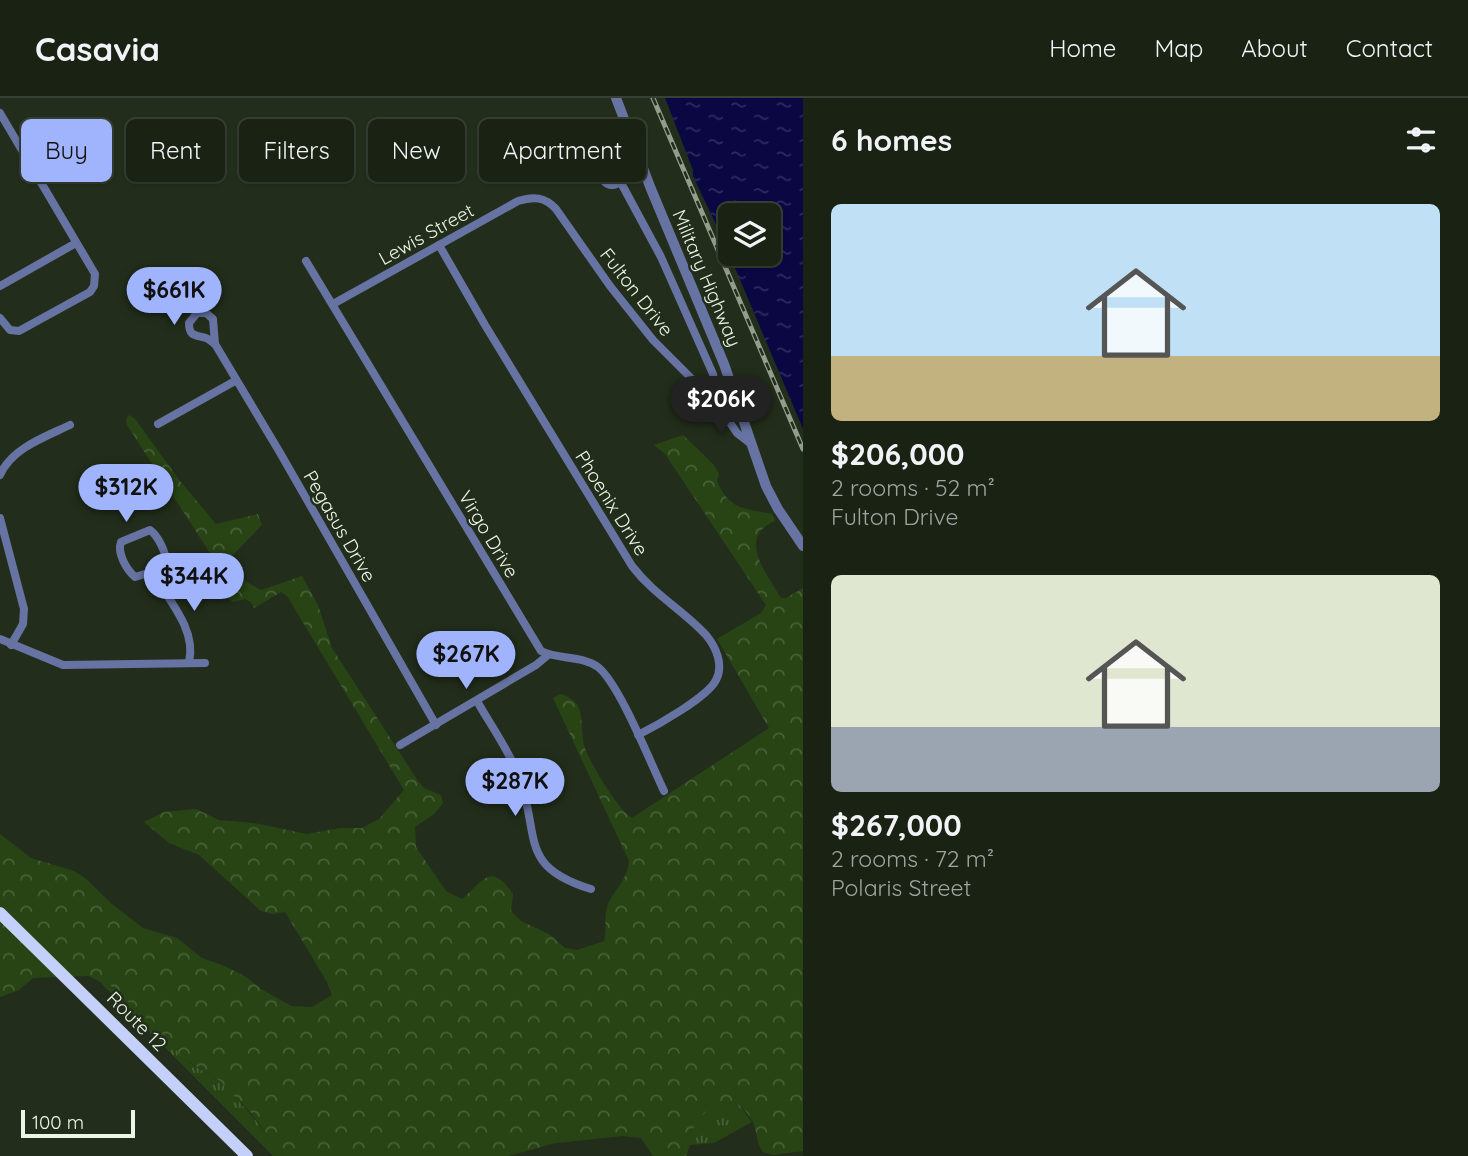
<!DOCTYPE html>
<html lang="en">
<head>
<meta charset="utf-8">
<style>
  :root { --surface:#1a2214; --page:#272f22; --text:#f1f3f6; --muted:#9fa4a0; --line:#383f34; --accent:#a0b3fd }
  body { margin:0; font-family:Quicksand,sans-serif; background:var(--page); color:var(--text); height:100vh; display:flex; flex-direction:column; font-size:26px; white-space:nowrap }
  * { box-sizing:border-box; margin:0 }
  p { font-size:23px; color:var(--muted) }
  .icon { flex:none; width:38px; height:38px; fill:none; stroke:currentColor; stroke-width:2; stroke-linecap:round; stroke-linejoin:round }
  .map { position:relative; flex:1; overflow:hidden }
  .panel { display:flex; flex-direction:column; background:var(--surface); width:665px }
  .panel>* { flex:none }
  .hud { position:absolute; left:21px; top:21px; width:665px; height:63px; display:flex; gap:14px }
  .tools { position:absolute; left:718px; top:105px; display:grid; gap:14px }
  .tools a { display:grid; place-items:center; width:63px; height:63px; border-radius:10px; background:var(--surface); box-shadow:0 2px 5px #0004,0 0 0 2px var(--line); font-size:35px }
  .scale { position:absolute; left:21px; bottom:18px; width:114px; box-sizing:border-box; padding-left:7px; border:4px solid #edf5e9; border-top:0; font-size:19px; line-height:24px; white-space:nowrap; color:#edf5e9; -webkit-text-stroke:5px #222e1b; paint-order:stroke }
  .price { position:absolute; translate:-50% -60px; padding:0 16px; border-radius:24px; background:var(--accent); color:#111; font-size:23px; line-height:46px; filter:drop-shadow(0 2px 4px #0008) }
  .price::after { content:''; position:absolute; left:50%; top:42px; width:21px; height:16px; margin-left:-10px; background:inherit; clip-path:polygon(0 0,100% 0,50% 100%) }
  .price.active { background:#222; color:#fff }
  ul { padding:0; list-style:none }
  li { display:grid; align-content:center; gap:14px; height:371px; padding:0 28px }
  li span { display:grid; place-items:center; height:217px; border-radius:10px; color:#555 }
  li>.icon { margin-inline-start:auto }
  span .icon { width:126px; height:126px; fill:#fffc; stroke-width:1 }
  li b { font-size:30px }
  h2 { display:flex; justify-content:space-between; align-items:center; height:84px; padding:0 28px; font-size:30px }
  .chip { padding:0 24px; border-radius:10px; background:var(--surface); box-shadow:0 2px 5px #0004,0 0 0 2px var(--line); font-size:24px; line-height:63px }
  .chip.active { background:var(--accent); color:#111 }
  header { display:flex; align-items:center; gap:42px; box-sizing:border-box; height:98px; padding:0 35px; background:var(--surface); border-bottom:2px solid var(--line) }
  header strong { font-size:33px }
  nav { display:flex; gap:38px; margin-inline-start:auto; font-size:24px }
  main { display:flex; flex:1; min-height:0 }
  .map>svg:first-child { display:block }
</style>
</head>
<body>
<header>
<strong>Casavia</strong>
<nav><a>Home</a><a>Map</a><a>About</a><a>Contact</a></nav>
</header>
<main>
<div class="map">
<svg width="803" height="1058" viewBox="0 0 803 1058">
  <defs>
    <pattern id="grass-tufts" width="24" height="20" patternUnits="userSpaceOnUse" patternTransform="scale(1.75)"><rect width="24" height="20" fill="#284415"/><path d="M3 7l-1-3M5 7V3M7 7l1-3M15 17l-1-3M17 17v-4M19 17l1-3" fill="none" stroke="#486037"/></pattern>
    <pattern id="forest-crowns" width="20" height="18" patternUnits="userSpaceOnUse" patternTransform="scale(1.75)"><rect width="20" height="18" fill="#284415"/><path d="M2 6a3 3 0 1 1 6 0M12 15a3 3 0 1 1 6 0" fill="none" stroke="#486037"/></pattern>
    <pattern id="water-ripples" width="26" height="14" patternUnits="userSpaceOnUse" patternTransform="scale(1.75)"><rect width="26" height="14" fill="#0a0743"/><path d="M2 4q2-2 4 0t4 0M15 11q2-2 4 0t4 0" fill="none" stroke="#2e2c5e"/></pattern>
  </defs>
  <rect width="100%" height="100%" fill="#222e1b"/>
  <g fill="url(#grass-tufts)">
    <path d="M 98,882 C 132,896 156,931 181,957 C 192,969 209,974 221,985 C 244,1007 264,1032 283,1058 L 273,1058 Z"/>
    <path d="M 738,1005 L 752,1024 L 714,1045 L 690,1047 L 686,1058 L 682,1058 C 682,1037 701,1025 709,1006 Z"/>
  </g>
  <path fill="url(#forest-crowns)" d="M 129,317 L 135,321 L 180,383 L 216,426 L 258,416 L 262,427 L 227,463 C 233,477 248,485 261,492 L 302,478 L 318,507 L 332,550 L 418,683 L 424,690 L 441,697 L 443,705 L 434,716 L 415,729 L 416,749 L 446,793 L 462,801 C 484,783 490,763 513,796 L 511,813 L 521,823 L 549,836 L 565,850 L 577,852 L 604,843 C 607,832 604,819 607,809 C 613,792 627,784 629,763 L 553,600 L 560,596 C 566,597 575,602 578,608 C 583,618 581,635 584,647 C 588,662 618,712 632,720 L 769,630 L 717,541 L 761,515 L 766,507 L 665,356 L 654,347 L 683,337 L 714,367 L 719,376 L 717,383 C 730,413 744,410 772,416 L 775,423 C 736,439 767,476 781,500 L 786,500 L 803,490 L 803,1053 L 773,1057 L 763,1054 C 755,1044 758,1030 750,1019 C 747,1014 741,1009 737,1005 L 709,1007 C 701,1025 682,1037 682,1058 L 653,1058 L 641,1040 L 623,1038 L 556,1045 L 508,1058 L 283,1058 L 251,1015 L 218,982 L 183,960 L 157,930 L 111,888 L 88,878 L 33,880 L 19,892 L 0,899 L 0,736 L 31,760 L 74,773 L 85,780 L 112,806 L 143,830 L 177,840 L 202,860 L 222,867 L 245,878 L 261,891 L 291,908 L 312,909 L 332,897 L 327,884 L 285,814 L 273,816 L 261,813 L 199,757 L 169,745 L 144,724 L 164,714 L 196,711 L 219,722 L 254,725 L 307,736 L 340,730 L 362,730 L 379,721 L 404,692 L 287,498 L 281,494 L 254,510 L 251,504 L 245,501 L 233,504 L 212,492 L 205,476 L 210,466 L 210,455 L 127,327 L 126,321 Z"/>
  <path fill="url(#water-ripples)" fill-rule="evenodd" d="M 665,0 L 803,0 L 803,331 L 722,139 L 693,78 L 693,72 ZM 730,117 L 768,117 L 768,156 L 730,156 Z"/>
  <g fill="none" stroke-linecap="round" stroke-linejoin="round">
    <g stroke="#6773a2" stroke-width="8">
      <polyline points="0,15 95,176 94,188 90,194 19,233 10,232 0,220"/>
      <circle cx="612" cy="77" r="10"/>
      <polyline points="620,83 661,159 713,276 718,307"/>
      <path d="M 439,147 L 485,227 L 632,468 C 654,497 683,512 706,537 C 716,549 724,567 716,582 C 708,599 656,628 638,637"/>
      <path d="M 306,163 L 541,553 C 559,562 581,557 598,569 C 620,587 650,664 664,693"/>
      <polyline points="0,188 76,145"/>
      <path d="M 333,206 L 518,103 C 534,98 545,99 556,111 L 610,188 L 653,242 L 718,307 L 737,335 L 750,345"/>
      <path d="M 197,215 L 206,215 L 213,221 L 215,246 C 212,244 209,241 206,240 C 196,237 189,239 189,225 Z"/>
      <polyline points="215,246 279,353 436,627"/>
      <polyline points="718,307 740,310"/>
      <polyline points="158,326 235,283"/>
      <path d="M 0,377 C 12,350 45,339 70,327"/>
      <polyline points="0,420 24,511 23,526 11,547"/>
      <path d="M 150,432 C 158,438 166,454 166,464 L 152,474 L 135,479 C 126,471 117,455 121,444 Z"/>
      <path d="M 152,474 C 168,501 197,532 189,564"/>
      <polyline points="0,541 63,567 205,565"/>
      <path d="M 477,603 C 491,628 509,652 519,679 C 541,738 517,768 591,791"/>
      <polyline points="400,647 536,567 548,557"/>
    </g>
    <polyline stroke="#6773a2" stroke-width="10" points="616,0 651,91 724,266 766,388 778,411 803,448"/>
    <polyline stroke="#c4d0f9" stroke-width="12" points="0,815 247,1058"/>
    <g stroke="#939d8e" stroke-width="5">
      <polyline id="rail" points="653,0 803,351"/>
    </g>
    <use href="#rail" stroke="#222e1b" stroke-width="2.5" stroke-dasharray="8" stroke-linecap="butt"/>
  </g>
  <g text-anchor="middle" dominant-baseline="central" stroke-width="5" stroke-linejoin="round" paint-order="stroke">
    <g font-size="19" fill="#edf5e9" stroke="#222e1b">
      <text transform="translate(426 136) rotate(-29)">Lewis Street</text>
      <text transform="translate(707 180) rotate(67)">Military Highway</text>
      <text transform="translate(637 194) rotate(52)">Fulton Drive</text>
      <text transform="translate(612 405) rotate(58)">Phoenix Drive</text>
      <text transform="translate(340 428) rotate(60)">Pegasus Drive</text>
      <text transform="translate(489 436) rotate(59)">Virgo Drive</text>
      <text transform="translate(137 923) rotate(45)">Route 12</text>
    </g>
  </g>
</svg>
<div class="tools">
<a><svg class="icon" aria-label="layers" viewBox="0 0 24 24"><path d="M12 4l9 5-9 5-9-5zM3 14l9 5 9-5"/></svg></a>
</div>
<div class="scale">100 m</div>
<b class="price" style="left:174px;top:229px">$661K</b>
<b class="price active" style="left:721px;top:338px">$206K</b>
<b class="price" style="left:126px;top:426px">$312K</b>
<b class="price" style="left:194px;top:515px">$344K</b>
<b class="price" style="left:466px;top:593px">$267K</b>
<b class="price" style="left:515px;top:720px">$287K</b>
<div class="hud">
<a class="chip active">Buy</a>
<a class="chip">Rent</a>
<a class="chip">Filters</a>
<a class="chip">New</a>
<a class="chip">Apartment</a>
</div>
</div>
<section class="panel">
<h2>6 homes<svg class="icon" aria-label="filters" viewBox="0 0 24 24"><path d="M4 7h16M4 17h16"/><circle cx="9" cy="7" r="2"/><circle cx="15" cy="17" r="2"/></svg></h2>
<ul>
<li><span style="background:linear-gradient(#bfe0f5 70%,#c2b280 0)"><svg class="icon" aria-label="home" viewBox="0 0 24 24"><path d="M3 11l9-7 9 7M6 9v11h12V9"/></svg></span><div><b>$206,000</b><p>2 rooms · 52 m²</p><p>Fulton Drive</p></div></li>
<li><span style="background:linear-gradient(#dfe7d0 70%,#9aa5b1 0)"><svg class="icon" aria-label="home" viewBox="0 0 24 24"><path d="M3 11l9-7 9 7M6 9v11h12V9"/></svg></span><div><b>$267,000</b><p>2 rooms · 72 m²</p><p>Polaris Street</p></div></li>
</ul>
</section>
</main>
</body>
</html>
